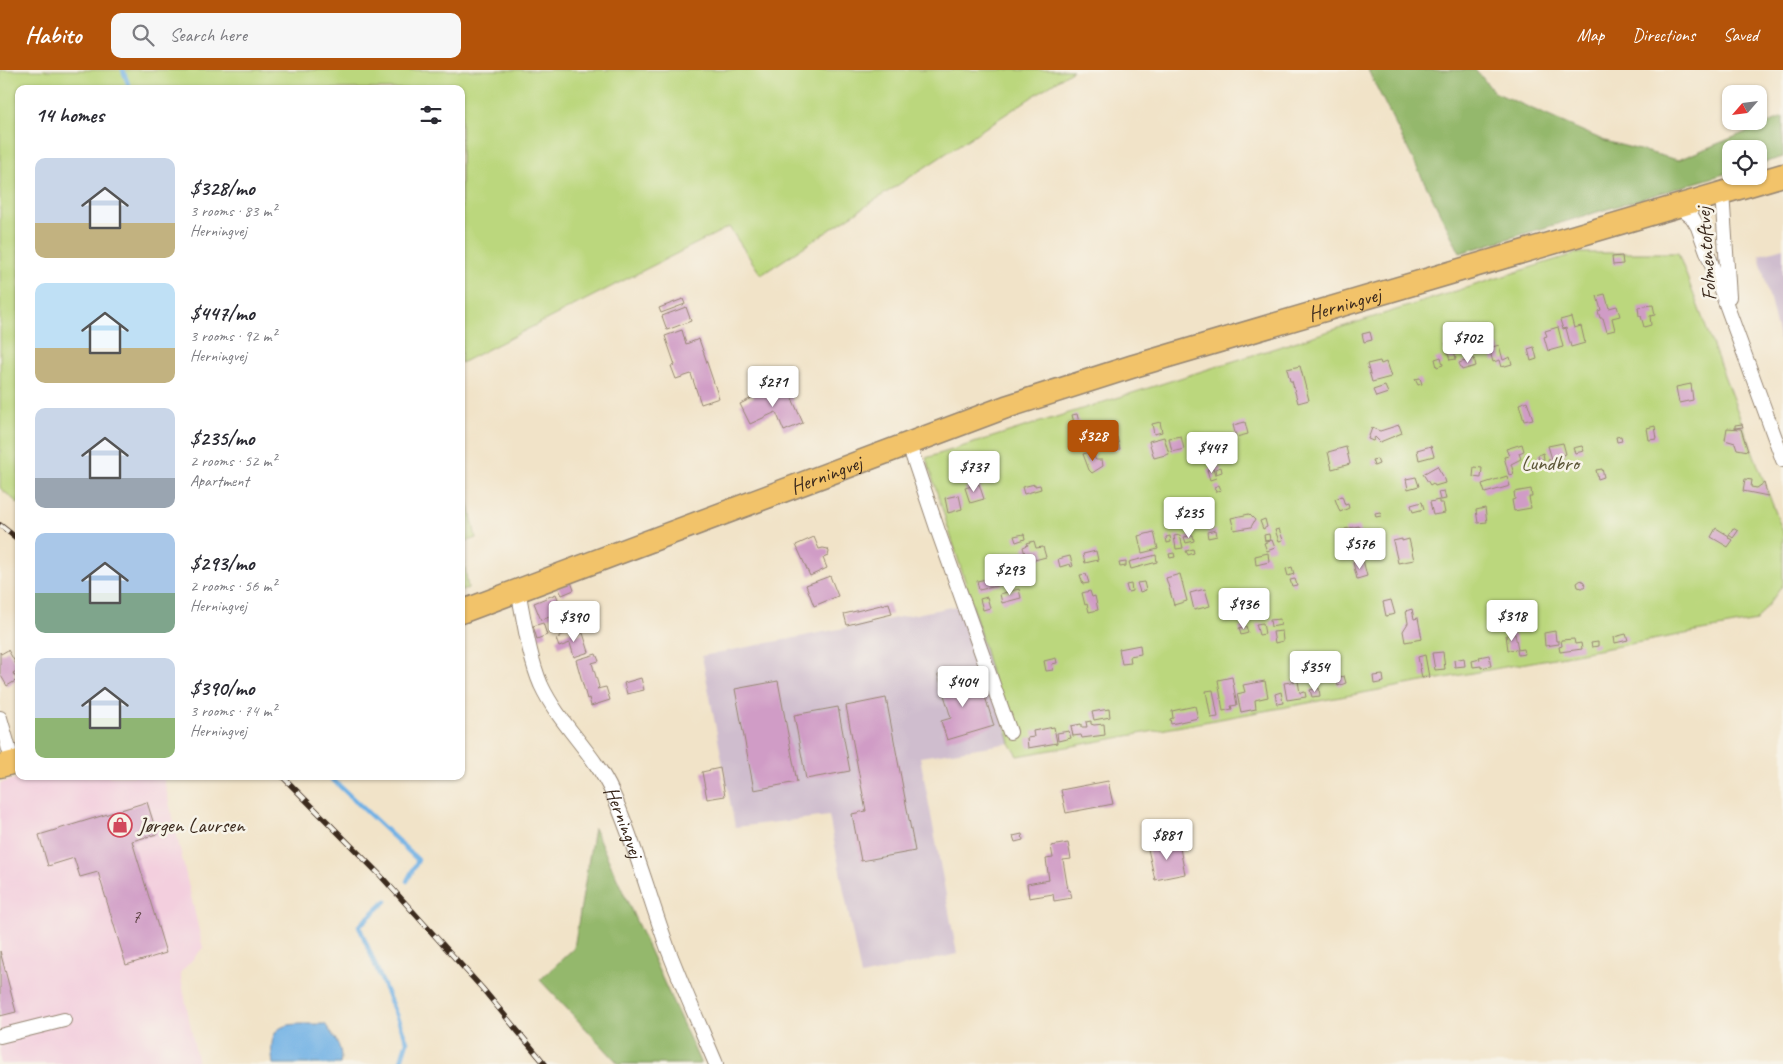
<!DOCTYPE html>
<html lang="en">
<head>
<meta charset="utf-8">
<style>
  :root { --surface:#fff; --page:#f7f7f7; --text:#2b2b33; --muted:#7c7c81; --accent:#b45309 }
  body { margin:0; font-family:Caveat,sans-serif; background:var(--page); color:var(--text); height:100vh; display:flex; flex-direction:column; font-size:19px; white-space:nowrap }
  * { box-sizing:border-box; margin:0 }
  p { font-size:16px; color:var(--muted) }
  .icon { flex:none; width:28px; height:28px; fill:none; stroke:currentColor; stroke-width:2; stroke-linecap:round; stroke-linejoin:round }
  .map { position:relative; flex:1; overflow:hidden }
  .sheet { position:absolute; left:15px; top:15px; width:450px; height:695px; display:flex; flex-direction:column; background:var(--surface); border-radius:10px; box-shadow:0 1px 4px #0004 }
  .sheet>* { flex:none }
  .needle { width:32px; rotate:242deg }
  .tools { position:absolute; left:1722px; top:15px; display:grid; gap:10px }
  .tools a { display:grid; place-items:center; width:45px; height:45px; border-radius:10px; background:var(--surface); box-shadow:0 1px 4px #0004; font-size:25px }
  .price { position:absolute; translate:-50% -42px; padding:0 11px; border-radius:5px; background:#fff; color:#222; font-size:16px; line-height:32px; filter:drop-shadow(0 1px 2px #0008) }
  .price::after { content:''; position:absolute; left:50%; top:30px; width:15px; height:11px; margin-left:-8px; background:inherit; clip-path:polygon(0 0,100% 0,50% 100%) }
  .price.current { background:var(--accent); color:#fff }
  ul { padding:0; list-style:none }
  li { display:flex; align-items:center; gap:15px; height:125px; padding:0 20px }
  li span { display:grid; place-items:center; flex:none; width:140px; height:100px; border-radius:10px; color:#555 }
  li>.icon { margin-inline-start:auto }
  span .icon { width:60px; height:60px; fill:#fffc; stroke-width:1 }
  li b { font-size:21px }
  h2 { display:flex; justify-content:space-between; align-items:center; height:60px; padding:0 20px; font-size:21px }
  header { display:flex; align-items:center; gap:30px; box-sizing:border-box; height:70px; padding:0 25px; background:var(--accent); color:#fff }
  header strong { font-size:24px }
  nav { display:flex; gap:28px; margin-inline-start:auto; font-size:18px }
  .search { width:350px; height:45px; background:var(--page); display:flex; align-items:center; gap:12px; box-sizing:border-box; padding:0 18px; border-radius:10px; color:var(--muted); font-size:19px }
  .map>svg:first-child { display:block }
</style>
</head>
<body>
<header>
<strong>Habito</strong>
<div class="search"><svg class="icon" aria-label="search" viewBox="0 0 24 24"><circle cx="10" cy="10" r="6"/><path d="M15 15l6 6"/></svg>Search here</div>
<nav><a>Map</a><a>Directions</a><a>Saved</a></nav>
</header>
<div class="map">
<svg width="1783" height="994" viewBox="0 0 1783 994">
  <rect width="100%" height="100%" fill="#f7f3e8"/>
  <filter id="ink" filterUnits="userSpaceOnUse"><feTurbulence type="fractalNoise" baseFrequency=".02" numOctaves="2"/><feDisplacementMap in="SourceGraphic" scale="10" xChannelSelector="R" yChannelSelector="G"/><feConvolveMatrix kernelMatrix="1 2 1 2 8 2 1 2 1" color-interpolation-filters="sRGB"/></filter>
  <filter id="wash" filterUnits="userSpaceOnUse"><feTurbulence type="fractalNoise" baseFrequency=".0096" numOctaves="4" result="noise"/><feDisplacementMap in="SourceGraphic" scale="20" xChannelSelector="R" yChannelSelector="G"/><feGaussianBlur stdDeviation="1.12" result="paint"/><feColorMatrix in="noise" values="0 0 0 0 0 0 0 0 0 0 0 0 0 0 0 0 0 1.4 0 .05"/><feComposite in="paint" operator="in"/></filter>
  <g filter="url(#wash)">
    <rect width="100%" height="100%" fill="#f1e3c8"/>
    <polygon fill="#f3cfde" points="26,706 163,706 203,878 180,903 198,994 0,994 0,713"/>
    <g fill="#cfbdce">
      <polygon points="1783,178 1783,284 1759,185"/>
      <polygon points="972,533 1010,673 920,687 957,884 861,906 829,746 735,757 702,586"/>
    </g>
    <g fill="#bbd77d" stroke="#7b804e">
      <polygon points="0,0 1073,0 761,205 729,157 461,293 461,19 19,19 19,434 0,418"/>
      <polygon points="1577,183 1678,183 1783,462 1783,515 1756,551 1018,686 1010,673 972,533 926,388"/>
      <polygon points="461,400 476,468 461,473"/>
      <polygon points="461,473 468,518 461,521"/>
    </g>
    <g fill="#94b86c" stroke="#687145">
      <polygon points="1368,0 1476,0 1494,22 1605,71 1678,90 1783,47 1783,87 1759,94 1759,79 1731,79 1731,102 1460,183"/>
      <polygon points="594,758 701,994 619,994 540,910 574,878"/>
    </g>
    <path fill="#70b1e5" stroke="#566e82" d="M 325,954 C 334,967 344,978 340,994 L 273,994 C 266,947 289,955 325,954 Z"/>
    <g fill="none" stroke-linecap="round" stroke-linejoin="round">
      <g stroke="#70b1e5" stroke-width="4.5">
        <polyline points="123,0 130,19"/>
        <polyline points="329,706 418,790 407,811"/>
        <polyline points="386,831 359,856 407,971 400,994"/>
      </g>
    </g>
    <g id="blocks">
      <g fill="#d09cc6">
        <polygon points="1622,186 1623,194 1613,195 1612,187"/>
        <polygon points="1605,224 1609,238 1617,236 1620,246 1612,248 1615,260 1607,262 1603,248 1600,248 1598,241 1601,240 1597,226"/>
        <polygon points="683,229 685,234 661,243 659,238"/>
        <polygon points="1653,235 1655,245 1650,246 1651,255 1644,257 1641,246 1639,246 1638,237"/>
        <polygon points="686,237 691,251 667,260 662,246"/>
        <polygon points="1571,247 1574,258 1581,256 1585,273 1571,277 1566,258 1563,259 1560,250"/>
        <polygon points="1558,257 1563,277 1548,281 1544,267 1547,266 1545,261"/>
        <polygon points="682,260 686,274 699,269 719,328 701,334 691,304 676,309 671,296 675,295 665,266"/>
        <polygon points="1370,262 1372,270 1364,272 1362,264"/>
        <polygon points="1468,267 1470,276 1454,280 1456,289 1450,290 1445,273"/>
        <polygon points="1499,275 1503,290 1510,287 1512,294 1502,297 1500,290 1493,292 1489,278"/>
        <polygon points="1534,277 1537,289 1531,291 1528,279"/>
        <polygon points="1441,287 1443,295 1437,297 1435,289"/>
        <polygon points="1474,288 1476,296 1462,300 1459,293"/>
        <polygon points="1380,291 1381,294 1386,292 1391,307 1372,312 1367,294"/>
        <polygon points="1300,296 1309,330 1298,333 1292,311 1290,311 1287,299"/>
        <polygon points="1420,308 1422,314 1418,315 1415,309"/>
        <polygon points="1691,314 1693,330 1679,333 1676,317"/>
        <polygon points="786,316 787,318 790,317 794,324 791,326 803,353 784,361 776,342 750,354 740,334 754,327 753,324 763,320 765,326"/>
        <polygon points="1385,316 1388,323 1376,327 1373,320"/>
        <polygon points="1527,331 1533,349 1524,351 1519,334"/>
        <polygon points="1077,344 1080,356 1075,357 1072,345"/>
        <polygon points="1160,352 1162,362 1154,364 1152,354"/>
        <polygon points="1245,352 1248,364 1236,367 1233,355"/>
        <polygon points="1742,354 1743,357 1735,358 1735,355"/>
        <polygon points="1399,355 1402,363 1380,372 1375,367 1373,371 1368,369 1372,358 1380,361"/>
        <polygon points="1655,356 1657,369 1649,370 1647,358"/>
        <polygon points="1082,358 1084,365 1079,366 1077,359"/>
        <polygon points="1727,358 1741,359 1748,381 1737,379 1735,373 1725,370"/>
        <polygon points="1181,366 1184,379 1172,382 1169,368"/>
        <polygon points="1621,366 1622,371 1617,372 1616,367"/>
        <polygon points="1117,367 1120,379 1112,381 1109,369"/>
        <polygon points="1164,367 1169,384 1154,388 1149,371"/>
        <polygon points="1563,373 1566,384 1555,387 1556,393 1549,395 1548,390 1552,389 1548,376"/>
        <polygon points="1522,374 1524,381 1519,383 1521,389 1511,394 1514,404 1509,405 1504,387 1509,386 1506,379"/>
        <polygon points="1431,376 1434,386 1419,390 1417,380"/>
        <polygon points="1582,376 1584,381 1575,383 1573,378"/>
        <polygon points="1346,377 1350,394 1332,399 1328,382"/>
        <polygon points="1093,381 1095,389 1096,390 1102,390 1103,396 1092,403 1089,400 1083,384"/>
        <polygon points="1543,383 1544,389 1539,390 1538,385"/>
        <polygon points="1377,389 1379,394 1374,396 1372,390"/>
        <polygon points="1437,396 1443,406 1445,413 1435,416 1433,413 1430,415 1423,404"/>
        <polygon points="1221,397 1222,402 1216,404 1215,399"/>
        <polygon points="1474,397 1482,398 1481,408 1473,407"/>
        <polygon points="1213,398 1216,408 1210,410 1207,400"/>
        <polygon points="1602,399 1604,407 1598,409 1596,400"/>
        <polygon points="1507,406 1510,416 1485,423 1482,414"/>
        <polygon points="1416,407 1419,416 1408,419 1406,409"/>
        <polygon points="1745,409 1752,410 1751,417 1757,418 1764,413 1768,426 1743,421"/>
        <polygon points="979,414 984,429 970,433 965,418"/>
        <polygon points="1035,414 1035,416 1040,415 1041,419 1024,424 1022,417"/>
        <polygon points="1219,415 1221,420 1216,422 1214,417"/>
        <polygon points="1531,419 1532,427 1529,427 1531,438 1514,441 1512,430 1515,429 1514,422"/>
        <polygon points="1444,421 1446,429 1440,430 1438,422"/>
        <polygon points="959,425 962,439 948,443 945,428"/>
        <polygon points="1342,426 1345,435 1348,434 1349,438 1340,442 1335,429"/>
        <polygon points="1439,430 1439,433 1443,433 1445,443 1433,445 1430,432"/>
        <polygon points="1422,432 1424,439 1413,442 1411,435"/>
        <polygon points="1179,434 1184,449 1174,451 1170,437"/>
        <polygon points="1485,438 1487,452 1478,453 1476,440"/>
        <polygon points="1380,442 1381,446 1376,447 1375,443"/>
        <polygon points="1249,444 1255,450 1251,457 1234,460 1231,448"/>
        <polygon points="1265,449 1267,457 1263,459 1260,451"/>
        <polygon points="1359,456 1362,467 1347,470 1345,459"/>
        <polygon points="1716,458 1729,466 1728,468 1733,470 1728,477 1711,467"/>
        <polygon points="1733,458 1738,461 1733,468 1729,465"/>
        <polygon points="1279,459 1283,470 1279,471 1275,460"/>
        <polygon points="1216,460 1217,466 1208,468 1207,462"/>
        <polygon points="1154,462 1158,479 1142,483 1138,466"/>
        <polygon points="1024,464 1025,469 1016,472 1014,466"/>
        <polygon points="1269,464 1270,470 1265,471 1264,465"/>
        <polygon points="1180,465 1183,478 1176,479 1174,466"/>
        <polygon points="1193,465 1194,471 1186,473 1184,467"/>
        <polygon points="1170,466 1171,472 1167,473 1166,467"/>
        <polygon points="814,467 819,479 823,478 828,479 829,482 828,486 823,488 827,498 810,506 796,475"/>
        <polygon points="1402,469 1402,471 1409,469 1414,490 1398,493 1393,471"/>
        <polygon points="1272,470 1275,478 1267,481 1264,473"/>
        <polygon points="1034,471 1036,478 1043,477 1046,487 1027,492 1023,477 1028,475 1027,473"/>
        <polygon points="1354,473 1356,481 1350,482 1348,474"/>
        <polygon points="1193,479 1194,483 1188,485 1186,481"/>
        <polygon points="1096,481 1098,490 1085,493 1083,484"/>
        <polygon points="1174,483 1175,487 1170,488 1169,484"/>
        <polygon points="1268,483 1269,492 1256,495 1255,486"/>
        <polygon points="1156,485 1157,492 1131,499 1129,492"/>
        <polygon points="1070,486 1073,496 1071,497 1070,494 1060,497 1058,489"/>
        <polygon points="1363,490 1367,506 1357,509 1353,493"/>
        <polygon points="1126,492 1126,496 1120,497 1119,493"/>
        <polygon points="1292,497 1294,504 1288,506 1286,499"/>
        <polygon points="1013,501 1016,511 1003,513 1002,507 1006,506 1006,503"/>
        <polygon points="1086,504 1089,513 1083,514 1080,505"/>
        <polygon points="1180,504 1187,531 1174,535 1166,508"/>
        <polygon points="830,506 838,526 814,536 806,515"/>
        <polygon points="1000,506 1002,515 979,520 977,511"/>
        <polygon points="1295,509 1297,515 1292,516 1290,510"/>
        <polygon points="1581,510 1584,512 1585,516 1582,518 1578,517 1577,513"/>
        <polygon points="571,512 574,520 562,525 558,517"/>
        <polygon points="1144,512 1146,520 1140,522 1137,513"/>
        <polygon points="1131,514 1132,521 1128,522 1126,515"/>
        <polygon points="1019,519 1021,528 1002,533 1000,524"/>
        <polygon points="1205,519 1210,536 1194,540 1190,523"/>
        <polygon points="1090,521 1092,527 1095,526 1098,540 1089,542 1087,534 1085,535 1082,523"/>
        <polygon points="1231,522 1233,530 1224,533 1222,524"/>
        <polygon points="556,524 563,542 541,550 534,533"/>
        <polygon points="987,527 990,538 983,540 980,529"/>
        <polygon points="1391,530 1395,544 1386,546 1383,532"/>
        <polygon points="889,533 892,544 847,555 844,544"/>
        <polygon points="1412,539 1414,549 1418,548 1422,569 1405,572 1403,561 1408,553 1406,541"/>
        <polygon points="1280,549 1281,555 1271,557 1270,550"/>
        <polygon points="543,553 547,565 537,569 533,556"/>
        <polygon points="1263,553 1265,564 1259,565 1256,554"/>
        <polygon points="1246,556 1248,563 1241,565 1239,558"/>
        <polygon points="573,561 575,566 583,563 589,582 574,587 570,573 559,577 556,569 559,568 559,566"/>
        <polygon points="1282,561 1283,571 1275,573 1273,562"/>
        <polygon points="1555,561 1556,571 1559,571 1559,574 1545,576 1544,563"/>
        <polygon points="1515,564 1518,579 1508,580 1506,565"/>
        <polygon points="1626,564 1628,570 1615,573 1614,567"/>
        <polygon points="1574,569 1575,574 1581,573 1582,579 1560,582 1559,577 1562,576 1561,570"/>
        <polygon points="1598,572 1598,576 1592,577 1591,573"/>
        <polygon points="1140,575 1141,584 1130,586 1131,593 1122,594 1119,579"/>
        <polygon points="1524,579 1525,584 1518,585 1517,580"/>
        <polygon points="8,580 19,599 13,603 17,610 7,616 0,604 0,582 1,584"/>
        <polygon points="1443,582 1445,599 1435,600 1432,583"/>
        <polygon points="596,584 599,591 592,593 599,617 597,619 606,617 610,630 591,636 589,628 587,629 576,590"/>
        <polygon points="1425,585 1429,607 1422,608 1418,587"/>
        <polygon points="1489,585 1491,596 1481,598 1481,596 1473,597 1472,591 1480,589 1479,587"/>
        <polygon points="1056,588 1057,593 1052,594 1053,600 1046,601 1044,591"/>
        <polygon points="1464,588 1465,596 1455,597 1454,590"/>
        <polygon points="957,599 966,626 983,620 994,656 947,670 941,651 951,648 938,605"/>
        <polygon points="1383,605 1384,612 1374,614 1373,606"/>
        <polygon points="1344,606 1346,613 1338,616 1336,608"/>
        <polygon points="1232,607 1237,635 1231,636 1232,639 1223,641 1218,610"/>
        <polygon points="641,608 644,620 627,624 624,613"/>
        <polygon points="778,611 797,712 754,720 735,619"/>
        <polygon points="1265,611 1268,627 1255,630 1256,639 1241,642 1237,624 1245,622 1243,615"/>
        <polygon points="1298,611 1300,623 1305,622 1306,627 1287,630 1284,613"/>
        <polygon points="1319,618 1320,626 1312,627 1310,620"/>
        <polygon points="1213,620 1218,647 1211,648 1206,621"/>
        <polygon points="1281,622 1283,633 1277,634 1275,624"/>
        <polygon points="886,628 915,781 861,791 852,744 866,741 846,636"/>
        <polygon points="1195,636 1198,648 1171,654 1170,649 1173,648 1172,641"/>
        <polygon points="838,637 850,701 806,709 794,645"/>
        <polygon points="1109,639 1110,647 1094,650 1092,642"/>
        <polygon points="1091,651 1091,654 1094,655 1104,654 1105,665 1082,668 1081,665 1073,666 1071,656 1081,654 1081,657 1087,657 1086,652"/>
        <polygon points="1054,657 1057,673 1028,678 1027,668 1034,667 1033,661"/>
        <polygon points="1069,661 1071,668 1058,671 1057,663"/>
        <polygon points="720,698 725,726 707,729 702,702"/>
        <polygon points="1108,711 1113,734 1066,743 1061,720"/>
        <polygon points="147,732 157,764 132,771 166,883 126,895 98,802 80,807 74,788 48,796 39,765"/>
        <polygon points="1022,764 1023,770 1015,772 1013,766"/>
        <polygon points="1068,773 1071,789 1063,790 1068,820 1070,820 1072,828 1054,831 1053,824 1029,828 1027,814 1049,810 1046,789 1053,788 1051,776"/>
        <polygon points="1179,773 1185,804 1155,810 1148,779"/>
        <polygon points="0,881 16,942 0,946"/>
      </g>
    </g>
  </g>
  <g filter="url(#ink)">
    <use href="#blocks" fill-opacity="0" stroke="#968673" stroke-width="1"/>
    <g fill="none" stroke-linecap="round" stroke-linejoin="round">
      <g stroke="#968673" stroke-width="16">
        <g id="minor">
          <polyline points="1722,122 1729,227"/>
          <polyline points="1677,135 1692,147 1698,157 1783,390"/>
          <polyline points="908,372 938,461 1010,662"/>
          <path id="s1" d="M 518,520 C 524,550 529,587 541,615 C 559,654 595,684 612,722 C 635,773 649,827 668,879 C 683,918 700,956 716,994"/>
          <polyline points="0,648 13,693"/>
          <polyline points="0,966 64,950"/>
        </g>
      </g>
      <g stroke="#968673" stroke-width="25">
        <g id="primary">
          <path id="s2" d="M 461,542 L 1006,337 L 1134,296 L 1783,105"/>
          <polyline points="0,696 19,691"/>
        </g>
      </g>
      <use href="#minor" stroke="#fff" stroke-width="14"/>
      <use href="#primary" stroke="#f2c36a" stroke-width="22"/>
      <g stroke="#3b2a1e" stroke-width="5.5">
        <g id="rail">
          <polyline points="0,455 19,470"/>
          <polyline points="282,706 379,804 482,918 545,994"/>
        </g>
      </g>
      <use href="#rail" stroke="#f7f3e8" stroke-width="4" stroke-dasharray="11" stroke-linecap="butt"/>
    </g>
  </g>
  <defs>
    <g id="shop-ring" transform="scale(1.25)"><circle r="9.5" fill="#f7f3e8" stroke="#d1495b" stroke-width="1.5"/><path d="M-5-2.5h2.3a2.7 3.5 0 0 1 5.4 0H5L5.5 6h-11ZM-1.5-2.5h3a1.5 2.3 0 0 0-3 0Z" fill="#d1495b"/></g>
  </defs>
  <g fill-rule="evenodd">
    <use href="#shop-ring" x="120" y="755"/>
  </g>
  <g text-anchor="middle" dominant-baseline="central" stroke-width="5" stroke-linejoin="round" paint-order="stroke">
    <g font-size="19" fill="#604648">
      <text x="136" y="847">7</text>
    </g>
    <g font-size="21" fill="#3b2a1e" stroke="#f7f3e8">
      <text transform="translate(1706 184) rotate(-94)">Folmentoftvej</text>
      <text stroke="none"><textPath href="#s2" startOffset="936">Herningvej</textPath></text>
      <text stroke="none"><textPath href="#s2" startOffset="390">Herningvej</textPath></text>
      <text stroke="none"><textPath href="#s1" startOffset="259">Herningvej</textPath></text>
    </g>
    <g font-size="21" fill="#5b5536" stroke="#f7f3e8">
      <text x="1550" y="393">Lundbro</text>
    </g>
    <g font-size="21" fill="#3b2a1e" stroke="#f7f3e8" text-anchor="start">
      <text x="138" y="755">Jørgen Laursen</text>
    </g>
  </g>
</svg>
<div class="tools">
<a><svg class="needle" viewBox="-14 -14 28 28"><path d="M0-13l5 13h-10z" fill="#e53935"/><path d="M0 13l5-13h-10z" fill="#7c7c81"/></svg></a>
<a><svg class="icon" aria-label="locate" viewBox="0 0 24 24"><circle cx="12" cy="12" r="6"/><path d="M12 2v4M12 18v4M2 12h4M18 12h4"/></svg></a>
</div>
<b class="price" style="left:1468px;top:294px">$702</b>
<b class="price" style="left:773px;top:338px">$271</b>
<b class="price current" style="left:1093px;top:392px">$328</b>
<b class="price" style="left:1212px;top:404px">$447</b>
<b class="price" style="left:974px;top:423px">$737</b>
<b class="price" style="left:1189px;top:469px">$235</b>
<b class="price" style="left:1360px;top:500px">$576</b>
<b class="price" style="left:1010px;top:526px">$293</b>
<b class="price" style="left:1244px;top:560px">$936</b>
<b class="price" style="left:1512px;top:572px">$318</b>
<b class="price" style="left:574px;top:573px">$390</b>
<b class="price" style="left:1315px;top:623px">$354</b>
<b class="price" style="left:963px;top:638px">$404</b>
<b class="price" style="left:1167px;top:791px">$881</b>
<section class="sheet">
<h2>14 homes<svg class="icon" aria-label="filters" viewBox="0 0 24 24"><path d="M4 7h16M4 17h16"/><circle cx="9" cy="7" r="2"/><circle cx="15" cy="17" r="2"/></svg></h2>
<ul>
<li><span style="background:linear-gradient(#c9d6e8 65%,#c2b280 0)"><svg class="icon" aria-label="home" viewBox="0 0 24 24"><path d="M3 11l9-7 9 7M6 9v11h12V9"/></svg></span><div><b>$328/mo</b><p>3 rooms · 83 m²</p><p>Herningvej</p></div></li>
<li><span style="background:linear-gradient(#bfe0f5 65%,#c2b280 0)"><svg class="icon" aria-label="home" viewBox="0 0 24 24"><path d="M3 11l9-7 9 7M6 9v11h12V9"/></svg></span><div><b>$447/mo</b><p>3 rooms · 92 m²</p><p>Herningvej</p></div></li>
<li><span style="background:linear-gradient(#c9d6e8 70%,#9aa5b1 0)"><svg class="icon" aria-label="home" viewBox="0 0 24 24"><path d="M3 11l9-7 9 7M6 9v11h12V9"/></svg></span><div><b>$235/mo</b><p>2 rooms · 52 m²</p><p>Apartment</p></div></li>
<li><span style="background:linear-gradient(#a9c7e8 60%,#7fa58c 0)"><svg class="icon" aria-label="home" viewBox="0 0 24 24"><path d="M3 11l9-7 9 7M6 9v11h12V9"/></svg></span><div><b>$293/mo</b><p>2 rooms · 56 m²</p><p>Herningvej</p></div></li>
<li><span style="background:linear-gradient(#c9d6e8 60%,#8fb573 0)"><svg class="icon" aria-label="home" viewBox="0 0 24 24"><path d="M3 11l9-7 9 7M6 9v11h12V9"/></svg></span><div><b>$390/mo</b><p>3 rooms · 74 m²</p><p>Herningvej</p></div></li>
</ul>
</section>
</div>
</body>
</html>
